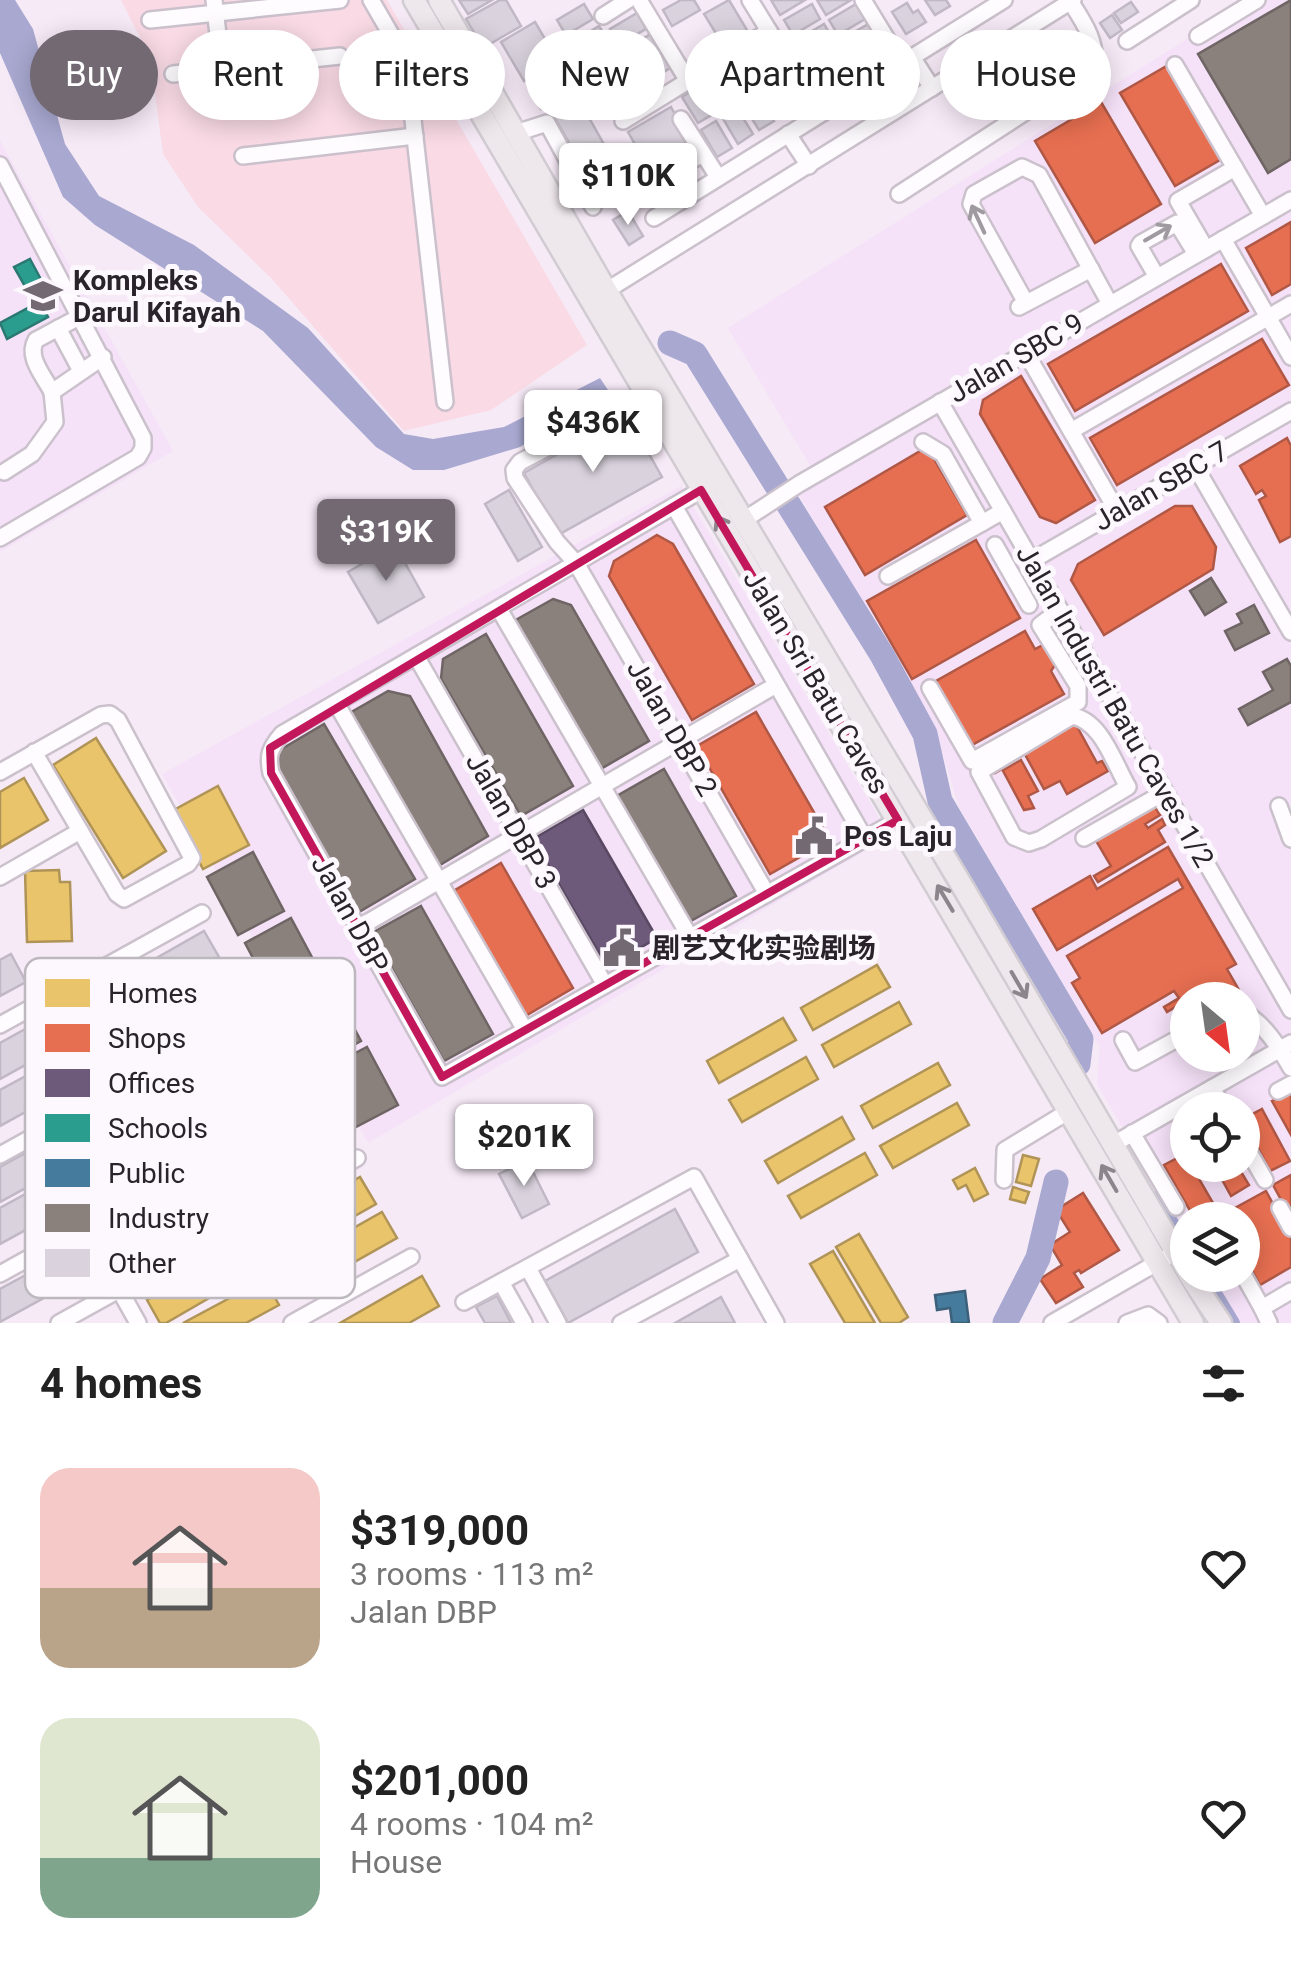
<!DOCTYPE html>
<html lang="en">
<head>
<meta charset="utf-8">
<style>
  :root { --surface:#fff; --page:#f6f6f6; --text:#222; --muted:#767676; --accent:#726973 }
  body { margin:0; font-family:Roboto,"Noto Sans SC",sans-serif; background:var(--page); color:var(--text); height:100vh; display:flex; flex-direction:column; font-size:38px; white-space:nowrap }
  * { box-sizing:border-box; margin:0 }
  p { font-size:32px; color:var(--muted) }
  .icon { flex:none; width:55px; height:55px; fill:none; stroke:currentColor; stroke-width:2; stroke-linecap:round; stroke-linejoin:round }
  .map { position:relative; height:1323px; overflow:hidden }
  .details { display:flex; flex-direction:column; background:var(--surface); flex:1 }
  .details>* { flex:none }
  .guide { position:absolute; left:30px; top:30px; width:1232px; height:90px; display:flex; gap:20px }
  .needle { width:65px; rotate:151deg }
  .tools { position:absolute; left:1170px; top:982px; display:grid; gap:20px }
  .tools a { display:grid; place-items:center; width:90px; height:90px; border-radius:50%; background:var(--surface); box-shadow:0 5px 25px #0003; font-size:50px }
  .price { position:absolute; translate:-50% -85px; padding:0 22px; border-radius:10px; background:#fff; color:#222; font-size:32px; line-height:65px; filter:drop-shadow(0 2px 5px #0008) }
  .price::after { content:''; position:absolute; left:50%; top:60px; width:30px; height:22px; margin-left:-15px; background:inherit; clip-path:polygon(0 0,100% 0,50% 100%) }
  .price.current { background:var(--accent); color:#fff }
  ul { padding:0; list-style:none }
  li { display:flex; align-items:center; gap:30px; height:250px; padding:0 40px }
  li span { display:grid; place-items:center; flex:none; width:280px; height:200px; border-radius:30px; color:#555 }
  li>.icon { margin-inline-start:auto }
  span .icon { width:120px; height:120px; fill:#fffc; stroke-width:1 }
  li b { font-size:42px }
  h2 { display:flex; justify-content:space-between; align-items:center; height:120px; padding:0 40px; font-size:42px }
  .chip { padding:0 35px; border-radius:45px; background:var(--surface); box-shadow:0 5px 25px #0003; font-size:35px; line-height:90px }
  .chip.current { background:var(--accent); color:#fff }
  .map>svg:first-child { display:block }
</style>
</head>
<body>
<div class="map">
<svg width="1291" height="1323" viewBox="0 0 1291 1323">
  <rect width="100%" height="100%" fill="#f6eaf7"/>
  <g fill="#f5e1f8" fill-rule="evenodd">
    <path d="M 1249,0 L 1291,0 L 1291,1323 L 1237,1323 L 1209,1275 L 1242,1275 L 1242,1220 L 1188,1220 L 1187,1238 L 1097,1084 L 1100,1047 L 959,807 L 935,727 L 791,481 L 811,467 L 728,328 ZM 1188,1000 L 1242,1000 L 1242,1055 L 1188,1055 ZM 1188,1110 L 1242,1110 L 1242,1165 L 1188,1165 Z"/>
    <polygon points="0,141 173,451 0,552"/>
    <polygon points="681,486 890,836 368,1143 162,774"/>
  </g>
  <polygon fill="#f9dae5" points="121,0 387,0 587,345 491,410 404,431 272,279 198,207 163,154 150,57"/>
  <polygon fill="#a8a8d0" points="0,0 15,0 33,29 65,144 99,196 194,245 308,328 404,434 433,439 504,427 600,378 610,393 520,447 444,470 413,470 376,447 263,331 95,225 63,197 0,53"/>
  <g fill="#e9c46a" stroke="#b09457" stroke-width="2.5">
    <polygon points="96,738 166,851 123,878 53,765"/>
    <polygon points="24,778 48,820 0,848 0,792"/>
    <polygon points="218,786 249,845 203,869 172,811"/>
    <polygon points="59,870 60,882 70,882 72,941 27,942 25,871"/>
    <polygon points="877,965 890,987 813,1030 801,1008"/>
    <polygon points="899,1002 911,1024 834,1067 822,1045"/>
    <polygon points="783,1018 796,1040 719,1083 707,1061"/>
    <polygon points="806,1057 818,1079 742,1122 729,1100"/>
    <polygon points="938,1063 950,1085 873,1128 861,1106"/>
    <polygon points="957,1103 969,1125 893,1168 880,1146"/>
    <polygon points="842,1117 854,1139 778,1183 765,1161"/>
    <polygon points="865,1153 877,1175 801,1218 788,1196"/>
    <polygon points="1023,1155 1039,1159 1031,1186 1016,1182"/>
    <polygon points="975,1168 988,1194 974,1201 966,1185 958,1189 953,1180"/>
    <polygon points="360,1177 376,1204 275,1261 259,1234"/>
    <polygon points="1013,1187 1029,1192 1025,1203 1010,1199"/>
    <polygon points="382,1212 397,1238 296,1295 281,1269"/>
    <polygon points="859,1234 908,1317 899,1323 881,1323 836,1247"/>
    <polygon points="246,1242 261,1268 166,1323 160,1323 147,1300"/>
    <polygon points="833,1251 875,1323 845,1323 810,1264"/>
    <polygon points="422,1276 439,1306 409,1323 340,1323"/>
    <polygon points="265,1279 279,1305 246,1323 183,1323"/>
  </g>
  <g fill="#e76f51" stroke="#af5846" stroke-width="2.5">
    <polygon points="1170,64 1225,157 1175,186 1120,93"/>
    <polygon points="1101,102 1161,204 1095,243 1035,141"/>
    <polygon points="1291,222 1291,284 1272,295 1246,248"/>
    <polygon points="1221,264 1248,311 1075,411 1048,364"/>
    <polygon points="1262,339 1289,385 1117,485 1090,438"/>
    <polygon points="1021,376 1095,500 1056,523 1040,517 980,414 983,400"/>
    <polygon points="1287,438 1291,446 1291,536 1280,542 1259,500 1266,496 1262,490 1256,494 1240,466"/>
    <polygon points="927,447 967,515 865,575 825,507"/>
    <polygon points="1175,506 1192,506 1216,547 1213,569 1104,635 1071,580 1078,564"/>
    <polygon points="657,535 673,544 754,684 692,720 609,576 614,561"/>
    <polygon points="976,540 1020,618 912,679 867,601"/>
    <polygon points="1025,631 1035,649 1043,645 1053,653 1055,665 1051,671 1064,694 972,745 936,681"/>
    <polygon points="756,712 830,840 770,874 697,746"/>
    <polygon points="1074,721 1097,763 1102,761 1108,771 1067,794 1060,781 1044,789 1022,749"/>
    <polygon points="1021,760 1038,791 1028,796 1034,808 1024,810 1002,769 995,773 992,768 1002,763 1005,769"/>
    <polygon points="1154,805 1160,815 1145,824 1148,828 1162,819 1165,825 1158,830 1165,842 1098,882 1094,876 1111,866 1095,839"/>
    <polygon points="1168,847 1236,964 1227,969 1239,990 1221,1000 1188,1000 1188,1009 1184,1002 1167,1012 1164,1007 1179,998 1174,991 1102,1033 1072,983 1080,978 1067,956 1183,888 1178,879 1057,950 1033,909 1090,876 1097,889"/>
    <polygon points="501,863 573,988 522,1018 450,893"/>
    <polygon points="1291,1091 1291,1135 1272,1101"/>
    <polygon points="1262,1109 1290,1161 1270,1171 1243,1119"/>
    <polygon points="1185,1154 1188,1165 1191,1165 1213,1203 1192,1214 1164,1165"/>
    <polygon points="1214,1165 1237,1165 1249,1185 1231,1196"/>
    <polygon points="1291,1175 1291,1218 1273,1185"/>
    <polygon points="1266,1191 1291,1237 1291,1267 1260,1285 1248,1263 1242,1266 1242,1220 1213,1220"/>
    <polygon points="1083,1193 1119,1250 1081,1273 1079,1270 1074,1273 1083,1287 1056,1303 1040,1279 1062,1265 1050,1245 1070,1232 1056,1210"/>
  </g>
  <g fill="#6d597a" stroke="#594963" stroke-width="2.5">
    <polygon points="371,35 374,40 383,35 407,84 398,89 385,65 379,68 385,78 369,88 355,62 367,56 359,42"/>
    <polygon points="583,810 657,938 607,967 533,839"/>
  </g>
  <polygon fill="#2a9d8f" stroke="#2a7871" stroke-width="2.5" points="30,259 51,298 48,300 54,302 50,312 45,311 48,317 7,339 0,323 35,304 14,267"/>
  <polygon fill="#457b9d" stroke="#3d617b" stroke-width="2.5" points="965,1291 969,1323 952,1323 950,1308 937,1310 935,1295"/>
  <g fill="#8a817c" stroke="#6e6564" stroke-width="2.5">
    <polygon points="1291,0 1291,159 1268,173 1198,54"/>
    <polygon points="1211,578 1226,602 1205,615 1190,591"/>
    <polygon points="553,599 571,605 649,741 599,770 514,621"/>
    <polygon points="1254,605 1269,633 1235,650 1225,631 1242,623 1237,614"/>
    <polygon points="486,634 573,786 521,816 441,679 443,659"/>
    <polygon points="1287,659 1291,666 1291,702 1248,725 1239,709 1273,690 1263,672"/>
    <polygon points="388,691 410,696 488,836 435,868 348,714"/>
    <polygon points="324,724 415,879 359,912 276,772 280,750"/>
    <polygon points="664,769 736,896 687,923 615,797"/>
    <polygon points="253,852 284,911 238,935 207,877"/>
    <polygon points="421,906 493,1034 444,1061 372,933"/>
    <polygon points="291,918 322,976 276,1001 245,943"/>
    <polygon points="330,983 361,1041 315,1066 284,1008"/>
    <polygon points="367,1047 398,1105 352,1129 321,1071"/>
  </g>
  <g fill="none" stroke-linecap="round" stroke-linejoin="round">
    <g stroke="#a8a8d0" stroke-width="14">
      <polyline points="1156,1198 1188,1248"/>
      <polyline points="1204,1275 1233,1323"/>
    </g>
    <g stroke="#a8a8d0" stroke-width="25">
      <polyline points="670,343 695,354 882,655 925,734 940,801 1081,1039 1078,1064"/>
      <polyline points="1005,1323 1038,1258 1056,1182"/>
    </g>
  </g>
  <g fill="#dad3de" stroke="#c0b8c4" stroke-width="2.5">
    <polygon points="459,0 492,0 468,14"/>
    <polygon points="500,0 506,0 521,26 483,48 466,19"/>
    <polygon points="681,0 694,0 700,10 672,26 663,10"/>
    <polygon points="729,0 747,30 723,45 704,14"/>
    <polygon points="771,0 805,0 780,15"/>
    <polygon points="817,0 851,0 826,15"/>
    <polygon points="925,0 946,0 950,6 935,15"/>
    <polygon points="1131,2 1138,12 1121,23 1114,13"/>
    <polygon points="907,3 913,13 918,10 926,22 906,34 892,12"/>
    <polygon points="584,4 593,19 566,35 557,20"/>
    <polygon points="812,4 820,19 793,35 784,20"/>
    <polygon points="856,4 865,19 838,35 829,20"/>
    <polygon points="637,13 646,29 619,44 610,29"/>
    <polygon points="1112,15 1122,30 1110,38 1100,23"/>
    <polygon points="535,22 558,61 524,81 501,42"/>
    <polygon points="870,23 880,39 864,48 871,59 856,69 839,41"/>
    <polygon points="824,24 833,39 805,55 797,40"/>
    <polygon points="599,26 613,49 578,71 564,48"/>
    <polygon points="651,34 659,49 632,65 623,50"/>
    <polygon points="836,42 855,74 831,89 827,82 816,89 800,63"/>
    <polygon points="759,49 775,76 760,85 744,58"/>
    <polygon points="663,52 672,67 645,83 636,68"/>
    <polygon points="616,53 625,68 597,84 589,69"/>
    <polygon points="738,62 754,89 739,98 723,71"/>
    <polygon points="568,65 580,86 541,109 528,87"/>
    <polygon points="626,73 640,95 614,111 600,88"/>
    <polygon points="720,74 736,101 721,110 705,83"/>
    <polygon points="697,87 713,114 698,123 682,97"/>
    <polygon points="575,93 627,185 602,200 549,108"/>
    <polygon points="758,94 774,121 759,130 742,103"/>
    <polygon points="671,107 696,152 653,176 628,132"/>
    <polygon points="737,108 753,134 738,144 722,117"/>
    <polygon points="716,121 732,148 717,157 701,130"/>
    <polygon points="628,211 643,236 629,245 613,220"/>
    <polygon points="627,415 662,477 558,535 524,473"/>
    <polygon points="509,490 542,547 518,561 485,504"/>
    <polygon points="384,512 394,528 348,555 339,539"/>
    <polygon points="395,545 424,597 378,623 348,572"/>
    <polygon points="204,931 219,957 88,1030 74,1005"/>
    <polygon points="11,954 26,982 0,996 0,960"/>
    <polygon points="40,1021 56,1048 0,1079 0,1043"/>
    <polygon points="63,1056 78,1083 0,1126 0,1090"/>
    <polygon points="86,1120 101,1147 0,1202 0,1167"/>
    <polygon points="104,1151 119,1179 0,1244 0,1208"/>
    <polygon points="527,1160 549,1204 522,1218 499,1174"/>
    <polygon points="147,1209 161,1234 0,1322 0,1289"/>
    <polygon points="675,1209 698,1252 568,1323 545,1281"/>
    <polygon points="497,1296 511,1323 485,1323 476,1307"/>
    <polygon points="721,1297 735,1323 675,1323"/>
  </g>
  <g fill="none" stroke-linecap="round" stroke-linejoin="round">
    <g stroke="#cbc1cc" stroke-width="20">
      <g id="minor">
        <polyline points="214,0 222,69"/>
        <polyline points="371,0 422,88"/>
        <polyline points="639,0 688,81"/>
        <polyline points="750,0 820,114"/>
        <polyline points="863,0 902,64"/>
        <polyline points="603,16 628,0"/>
        <polyline points="150,20 340,0"/>
        <polyline points="1198,36 1257,0"/>
        <polyline points="1127,41 1191,0"/>
        <polyline points="912,57 932,88"/>
        <polyline points="1175,65 1235,168"/>
        <polyline points="173,74 340,56"/>
        <polyline points="681,119 718,177"/>
        <polyline points="623,121 769,31"/>
        <polyline points="516,133 547,123 593,207"/>
        <polyline points="788,134 809,166"/>
        <polyline points="243,156 415,136"/>
        <polyline points="0,165 143,438 143,448 138,457 0,538"/>
        <polyline points="683,165 703,154"/>
        <path d="M 899,194 L 1093,68 C 1099,44 1083,21 1070,1"/>
        <polyline points="654,218 1004,0"/>
        <polyline points="1223,239 1291,357"/>
        <polyline points="1206,249 1178,201 1235,168 1263,216"/>
        <polyline points="1157,277 1139,246 1141,243 1177,223 1196,254"/>
        <polyline points="601,294 1073,0"/>
        <polyline points="1026,303 971,204 974,194 1022,167 1039,175 1110,304"/>
        <polyline points="1019,307 1091,269"/>
        <polyline points="58,328 81,371"/>
        <polyline points="1026,353 1117,511"/>
        <path d="M 52,392 C 44,376 26,357 36,340 L 81,316"/>
        <polyline points="645,396 520,462 514,470 515,478 557,542 576,563 767,894"/>
        <path d="M 445,402 L 412,111 C 418,87 435,81 455,70"/>
        <polyline points="940,402 1291,1010"/>
        <polyline points="1071,431 1291,304"/>
        <polyline points="923,442 943,454 982,523 1003,511"/>
        <polyline points="1195,466 1291,632"/>
        <polyline points="4,472 32,454 55,422 52,392 103,357"/>
        <path d="M 710,485 L 282,734 C 270,748 267,755 271,773 L 442,1077 L 898,820"/>
        <polyline points="674,506 865,839"/>
        <polyline points="744,520 799,484 1291,200"/>
        <polyline points="995,545 1029,605"/>
        <polyline points="1031,561 1291,411"/>
        <polyline points="888,576 982,523"/>
        <polyline points="499,609 690,937"/>
        <polyline points="416,656 605,985"/>
        <polyline points="930,688 972,761 1078,702 1078,686 1040,625 1060,610"/>
        <polyline points="336,703 525,1030"/>
        <path d="M 1072,716 C 1101,720 1114,763 1128,787 L 1041,839 L 1029,843 L 1014,837 L 979,772 Z"/>
        <polyline points="0,772 101,715 110,714 118,720 192,858 188,864 124,899 117,894 34,752"/>
        <polyline points="1279,806 1291,839"/>
        <polyline points="1084,838 1165,792"/>
        <polyline points="0,877 80,831"/>
        <polyline points="358,928 776,685"/>
        <polyline points="54,995 160,1184"/>
        <path d="M 1242,1011 C 1264,1023 1279,1047 1291,1068"/>
        <polyline points="0,1025 202,913"/>
        <polyline points="1123,1040 1135,1062 1188,1033"/>
        <polyline points="1212,1088 1225,1110"/>
        <polyline points="1278,1091 1291,1084"/>
        <polyline points="1132,1133 1176,1207"/>
        <polyline points="1242,1140 1265,1180"/>
        <polyline points="1112,1145 1291,1043"/>
        <polyline points="0,1155 260,1011"/>
        <polyline points="1004,1180 1005,1150 1069,1111"/>
        <polyline points="1280,1208 1291,1228"/>
        <polyline points="528,1268 558,1323"/>
        <polyline points="0,1274 314,1100"/>
        <polyline points="1244,1276 1262,1308"/>
        <polyline points="501,1282 524,1323"/>
        <polyline points="119,1289 138,1323"/>
        <polyline points="464,1302 694,1177 776,1323"/>
        <polyline points="59,1323 357,1158"/>
        <polyline points="292,1323 411,1257"/>
        <polyline points="621,1323 740,1259"/>
        <polyline points="1052,1323 1167,1257"/>
        <polyline points="1127,1323 1148,1315 1159,1323"/>
        <polyline points="1269,1323 1262,1308 1291,1291"/>
      </g>
    </g>
    <g stroke="#d1ccd2" stroke-width="25">
      <g id="major">
        <polyline points="414,0 1193,1323"/>
        <polyline points="439,0 606,290 964,889 1188,1273"/>
        <polyline points="1189,1275 1221,1323"/>
      </g>
    </g>
    <use href="#minor" stroke="#fefcfe" stroke-width="15"/>
    <use href="#major" stroke="#eee7ec" stroke-width="20"/>
  </g>
  <defs><path id="oneway-shaft" d="M-6 0H5M1.5-3L5.5 0L1.5 3" fill="none" stroke-width="1.6" stroke-linecap="round" stroke-linejoin="round" transform="scale(2.5)"/></defs>
  <g stroke="#9f9aa0">
    <use href="#oneway-shaft" transform="translate(978 219) rotate(-115)"/>
    <use href="#oneway-shaft" transform="translate(1158 233) rotate(-30)"/>
  </g>
  <g stroke="#8c858c">
    <use href="#oneway-shaft" transform="translate(724 529) rotate(-121)"/>
    <use href="#oneway-shaft" transform="translate(945 898) rotate(-121)"/>
    <use href="#oneway-shaft" transform="translate(1019 985) rotate(60)"/>
    <use href="#oneway-shaft" transform="translate(1109 1178) rotate(-120)"/>
  </g>
  <path fill="none" stroke="#c2185b" stroke-width="8" stroke-linejoin="round" d="M 701,490 L 898,820 L 442,1077 L 271,773 L 270,748 Z"/>
  <defs>
    <g id="school-bare" transform="scale(3)"><path d="M0-5L7-2L0 1L-7-2ZM-4 1L0 2.5L4 1V4Q0 6-4 4Z" fill="#726973" stroke="#fcf8fd" stroke-width="2.5" paint-order="stroke"/></g>
    <g id="civic-bare" transform="scale(3)"><path d="M-.6-6.5H3V-4.5H.6V-3L4-1V1h2V6H-6V1h2V-1L-.6-3ZM-1.2 2.5V6h2.4V2.5Z" fill="#726973" stroke="#fcf8fd" stroke-width="2.5" paint-order="stroke"/></g>
  </defs>
  <g fill-rule="evenodd">
    <use href="#school-bare" x="43" y="296"/>
    <use href="#civic-bare" x="814" y="836"/>
    <use href="#civic-bare" x="622" y="948"/>
  </g>
  <g text-anchor="middle" dominant-baseline="central" stroke-width="10" stroke-linejoin="round" paint-order="stroke">
    <g font-size="28" font-weight="bold" fill="#2b232c" stroke="#fcf8fd" text-anchor="start">
      <text x="73" y="280">Kompleks<tspan x="73" dy="32">Darul Kifayah</tspan></text>
      <text x="844" y="836">Pos Laju</text>
      <text x="652" y="948">剧艺文化实验剧场</text>
    </g>
    <g font-size="28" fill="#2b232c" stroke="#fcf8fd">
      <text transform="translate(1016 358) rotate(-30)">Jalan SBC 9</text>
      <text transform="translate(1161 486) rotate(-30)">Jalan SBC 7</text>
      <text transform="translate(816 682) rotate(59)">Jalan Sri Batu Caves</text>
      <text transform="translate(1115 706) rotate(60)">Jalan Industri Batu Caves 1/2</text>
      <text transform="translate(672 728) rotate(60)">Jalan DBP 2</text>
      <text transform="translate(511 821) rotate(60)">Jalan DBP 3</text>
      <text transform="translate(350 914) rotate(61)">Jalan DBP</text>
    </g>
  </g>
  <rect x="25" y="958" width="330" height="340" rx="15" fill="#fcf8fd" stroke="#bdb8be" stroke-width="2.5"/>
  <rect x="45" y="979" width="45" height="28" fill="#e9c46a"/>
  <rect x="45" y="1024" width="45" height="28" fill="#e76f51"/>
  <rect x="45" y="1069" width="45" height="28" fill="#6d597a"/>
  <rect x="45" y="1114" width="45" height="28" fill="#2a9d8f"/>
  <rect x="45" y="1159" width="45" height="28" fill="#457b9d"/>
  <rect x="45" y="1204" width="45" height="28" fill="#8a817c"/>
  <rect x="45" y="1249" width="45" height="28" fill="#dad3de"/>
  <g font-size="28" fill="#2b232c">
    <text x="108" y="1003">Homes</text>
    <text x="108" y="1048">Shops</text>
    <text x="108" y="1093">Offices</text>
    <text x="108" y="1138">Schools</text>
    <text x="108" y="1183">Public</text>
    <text x="108" y="1228">Industry</text>
    <text x="108" y="1273">Other</text>
  </g>
</svg>
<div class="tools">
<a><svg class="needle" viewBox="-14 -14 28 28"><path d="M0-13l5 13h-10z" fill="#e53935"/><path d="M0 13l5-13h-10z" fill="#767676"/></svg></a>
<a><svg class="icon" aria-label="locate" viewBox="0 0 24 24"><circle cx="12" cy="12" r="6"/><path d="M12 2v4M12 18v4M2 12h4M18 12h4"/></svg></a>
<a><svg class="icon" aria-label="layers" viewBox="0 0 24 24"><path d="M12 4l9 5-9 5-9-5zM3 14l9 5 9-5"/></svg></a>
</div>
<b class="price" style="left:628px;top:228px">$110K</b>
<b class="price" style="left:593px;top:475px">$436K</b>
<b class="price current" style="left:386px;top:584px">$319K</b>
<b class="price" style="left:524px;top:1189px">$201K</b>
<div class="guide">
<a class="chip current">Buy</a>
<a class="chip">Rent</a>
<a class="chip">Filters</a>
<a class="chip">New</a>
<a class="chip">Apartment</a>
<a class="chip">House</a>
</div>
</div>
<section class="details">
<h2>4 homes<svg class="icon" aria-label="filters" viewBox="0 0 24 24"><path d="M4 7h16M4 17h16"/><circle cx="9" cy="7" r="2"/><circle cx="15" cy="17" r="2"/></svg></h2>
<ul>
<li><span style="background:linear-gradient(#f6c9c9 60%,#b9a48a 0)"><svg class="icon" aria-label="home" viewBox="0 0 24 24"><path d="M3 11l9-7 9 7M6 9v11h12V9"/></svg></span><div><b>$319,000</b><p>3 rooms · 113 m²</p><p>Jalan DBP</p></div><svg class="icon" aria-label="heart" viewBox="0 0 24 24"><path d="M12 20l-8-8c-3-5 5-10 8-4 3-6 11-1 8 4z"/></svg></li>
<li><span style="background:linear-gradient(#dfe7d0 70%,#7fa58c 0)"><svg class="icon" aria-label="home" viewBox="0 0 24 24"><path d="M3 11l9-7 9 7M6 9v11h12V9"/></svg></span><div><b>$201,000</b><p>4 rooms · 104 m²</p><p>House</p></div><svg class="icon" aria-label="heart" viewBox="0 0 24 24"><path d="M12 20l-8-8c-3-5 5-10 8-4 3-6 11-1 8 4z"/></svg></li>
</ul>
</section>
</body>
</html>
